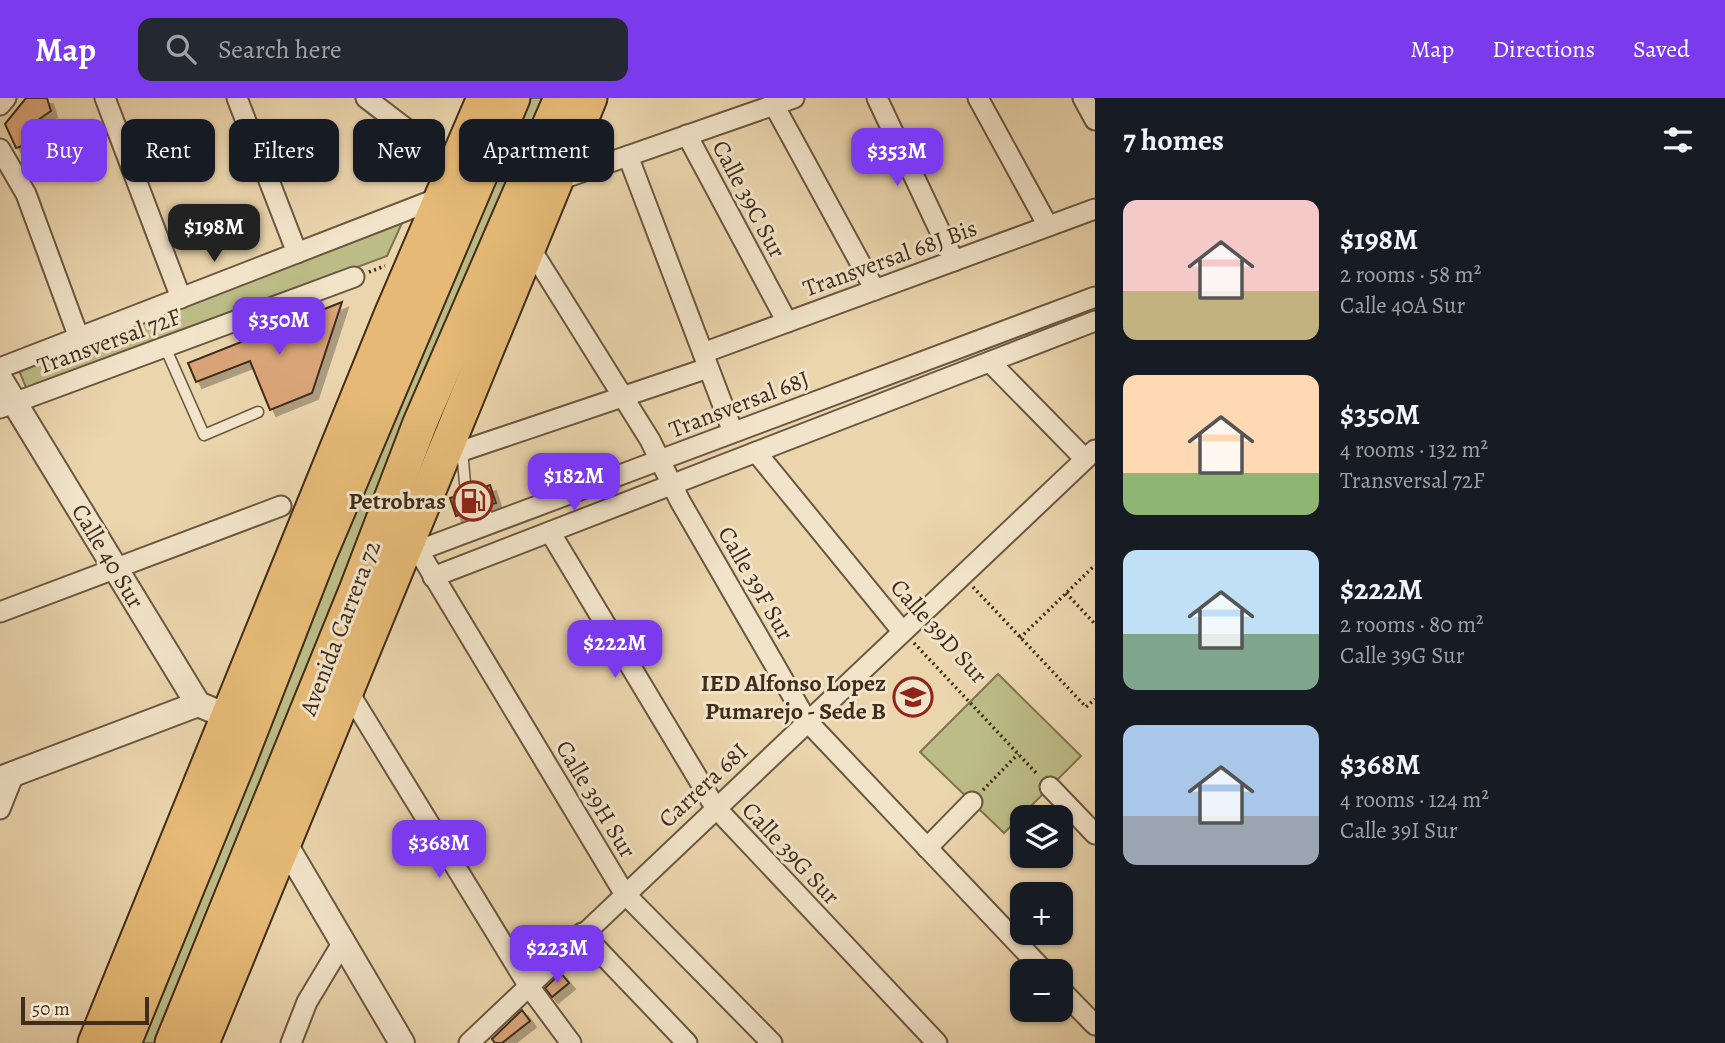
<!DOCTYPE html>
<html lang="en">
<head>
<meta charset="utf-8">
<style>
  :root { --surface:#171b24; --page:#242831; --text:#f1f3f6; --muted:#9ea1a6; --accent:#7c3aed }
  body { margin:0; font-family:Alegreya,serif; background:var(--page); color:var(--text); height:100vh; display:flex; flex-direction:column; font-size:26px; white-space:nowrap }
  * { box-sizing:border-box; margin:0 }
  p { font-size:23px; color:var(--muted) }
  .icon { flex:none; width:38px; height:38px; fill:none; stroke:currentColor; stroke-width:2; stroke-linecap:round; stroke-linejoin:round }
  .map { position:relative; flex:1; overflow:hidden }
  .side { display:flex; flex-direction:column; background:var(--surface); width:630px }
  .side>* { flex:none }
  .hud { position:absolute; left:21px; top:21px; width:665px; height:63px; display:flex; gap:14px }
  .controls { position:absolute; left:1010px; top:707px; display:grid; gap:14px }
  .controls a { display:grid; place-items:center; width:63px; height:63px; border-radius:14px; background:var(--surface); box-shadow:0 2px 5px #0004; font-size:35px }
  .scale { position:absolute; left:21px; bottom:18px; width:128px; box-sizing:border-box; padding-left:7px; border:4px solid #402d1b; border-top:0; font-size:19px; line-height:24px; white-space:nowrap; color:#402d1b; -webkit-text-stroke:5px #f2e4ca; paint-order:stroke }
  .price { position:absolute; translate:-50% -60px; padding:0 16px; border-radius:14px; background:var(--accent); color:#fff; font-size:23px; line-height:46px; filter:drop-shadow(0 2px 4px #0008) }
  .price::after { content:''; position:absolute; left:50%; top:42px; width:21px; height:16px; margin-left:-10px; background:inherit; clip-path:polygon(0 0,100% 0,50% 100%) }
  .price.current { background:#222; color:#fff }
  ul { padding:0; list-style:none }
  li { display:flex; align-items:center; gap:21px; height:175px; padding:0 28px }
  li span { display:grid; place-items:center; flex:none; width:196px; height:140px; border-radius:14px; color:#555 }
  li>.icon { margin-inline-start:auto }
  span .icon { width:84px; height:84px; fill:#fffc; stroke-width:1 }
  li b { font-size:30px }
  h2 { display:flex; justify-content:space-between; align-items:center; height:84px; padding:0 28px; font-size:30px }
  .chip { padding:0 24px; border-radius:14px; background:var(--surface); box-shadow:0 2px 5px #0004; font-size:24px; line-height:63px }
  .chip.current { background:var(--accent); color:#fff }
  header { display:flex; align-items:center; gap:42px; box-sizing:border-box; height:98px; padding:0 35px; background:var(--accent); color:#fff }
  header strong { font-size:33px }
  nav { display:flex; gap:38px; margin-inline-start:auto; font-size:24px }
  .search { width:490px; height:63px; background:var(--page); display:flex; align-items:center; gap:18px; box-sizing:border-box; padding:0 24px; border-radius:14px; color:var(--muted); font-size:26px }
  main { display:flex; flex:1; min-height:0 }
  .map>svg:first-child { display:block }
</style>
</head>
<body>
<header>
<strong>Map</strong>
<div class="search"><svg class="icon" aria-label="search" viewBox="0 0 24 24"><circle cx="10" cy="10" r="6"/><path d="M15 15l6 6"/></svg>Search here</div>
<nav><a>Map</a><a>Directions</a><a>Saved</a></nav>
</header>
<main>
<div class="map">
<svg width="1095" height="945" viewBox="0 0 1095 945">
  <defs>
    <filter id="shadow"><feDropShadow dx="6" dy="6" stdDeviation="0" flood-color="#0004"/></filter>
  </defs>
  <rect width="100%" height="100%" fill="#ebd5ad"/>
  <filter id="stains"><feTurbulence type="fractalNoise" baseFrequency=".00286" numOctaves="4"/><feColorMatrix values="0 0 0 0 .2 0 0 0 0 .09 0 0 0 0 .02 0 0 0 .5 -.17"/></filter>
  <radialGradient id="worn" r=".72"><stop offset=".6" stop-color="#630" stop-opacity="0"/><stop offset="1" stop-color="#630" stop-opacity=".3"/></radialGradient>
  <g fill="#bcbc86" stroke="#7e7450" stroke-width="2">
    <polygon points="529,0 552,0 163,945 133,945 221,731 304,543 360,397"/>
    <polygon points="402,125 387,158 27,292 18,270"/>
    <polygon points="998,576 1081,658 1004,735 920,654"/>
  </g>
  <g fill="#d9a478" stroke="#402d1b" stroke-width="2" filter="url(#shadow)">
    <polygon points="26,0 47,0 51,13 32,26 43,51 51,47 66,56 32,71 22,48 16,50 5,26"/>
    <polygon points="342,204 312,295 270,312 250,263 196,284 188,265"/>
    <polygon points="490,387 496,405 489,407 481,403 475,412 456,418 450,400 464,396 473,400 478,391"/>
    <polygon points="561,875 569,885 552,899 545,890"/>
    <polygon points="522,912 530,923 502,945 495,945 492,941"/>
  </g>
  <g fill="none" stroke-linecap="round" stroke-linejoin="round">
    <g stroke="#6b5740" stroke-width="13">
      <g id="service">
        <polyline points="165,249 204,337 258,314"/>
        <polyline points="462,352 465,385 471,393"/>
        <polyline points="482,410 492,424"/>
      </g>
    </g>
    <g stroke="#6b5740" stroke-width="23">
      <g id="minor">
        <polyline points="105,0 181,200"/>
        <polyline points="237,0 297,155"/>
        <polyline points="366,0 455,68"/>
        <polyline points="877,0 954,163"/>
        <polyline points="978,0 1048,128"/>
        <polyline points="1083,0 1095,22"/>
        <polyline points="0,7 6,0"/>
        <polyline points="774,7 875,192"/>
        <polyline points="687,37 787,224"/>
        <polyline points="0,51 26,96 79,240"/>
        <polyline points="628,58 733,334"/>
        <polyline points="556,83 794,0"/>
        <polyline points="529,148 650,342 680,403 807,623 1044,873"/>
        <polyline points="703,255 1095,111"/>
        <polyline points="990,264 1085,361"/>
        <polyline points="0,270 441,99"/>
        <polyline points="0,310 354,179"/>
        <polyline points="756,354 902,533"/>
        <polyline points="441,360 708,270"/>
        <polyline points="550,434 715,709 937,945"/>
        <polyline points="418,452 624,795 772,945"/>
        <polyline points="401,459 1095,199"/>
        <polyline points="433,479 1095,223"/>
        <polyline points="0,514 281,408"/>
        <polyline points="348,593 528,887 571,945"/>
        <polyline points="1050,689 1095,736"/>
        <polyline points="0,711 14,676"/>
        <polyline points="927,750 972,704"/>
        <polyline points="582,835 687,945"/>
        <polyline points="1060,891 1095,927"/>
        <polyline points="291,945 307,904 343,844"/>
        <polyline points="469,945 1095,352"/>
      </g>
    </g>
    <g stroke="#6b5740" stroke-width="28">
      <g id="tertiary">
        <polyline points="0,281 198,606 229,619"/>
        <polyline points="0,681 198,606"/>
        <polyline points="285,746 402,945"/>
      </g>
    </g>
    <g stroke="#402d1b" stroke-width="37">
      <g id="trunk">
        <polyline points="95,945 391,217 484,0"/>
        <polyline points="124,945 239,663 319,458 513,0"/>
        <polyline points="172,945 357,490 420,325 561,0"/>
        <polyline points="202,945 590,0"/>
      </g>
    </g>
    <g stroke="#402d1b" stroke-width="3.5" stroke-dasharray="2 3.5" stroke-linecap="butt">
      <polyline points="369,174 385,168"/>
      <polyline points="973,489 1086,609 1095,601"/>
      <polyline points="1066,495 1095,526"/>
      <polyline points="1020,540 1095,467"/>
      <polyline points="914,545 1038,677"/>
      <polyline points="983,692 1018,656"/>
    </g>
    <use href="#service" stroke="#f2e4ca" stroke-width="10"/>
    <use href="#minor" stroke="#f2e4ca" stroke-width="19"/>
    <use href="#tertiary" stroke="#f2e4ca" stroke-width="24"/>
    <use href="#trunk" stroke="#e6ba76" stroke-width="33"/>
  </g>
  <defs>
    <g id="fuel-ring" transform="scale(2.0125)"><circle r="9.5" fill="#f2e4ca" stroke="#8f2418" stroke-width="1.5"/><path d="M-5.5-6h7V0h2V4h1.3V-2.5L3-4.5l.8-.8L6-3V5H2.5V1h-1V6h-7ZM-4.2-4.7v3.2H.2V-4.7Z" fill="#8f2418"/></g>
    <g id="school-ring" transform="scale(2.0125)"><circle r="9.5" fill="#f2e4ca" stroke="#8f2418" stroke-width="1.5"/><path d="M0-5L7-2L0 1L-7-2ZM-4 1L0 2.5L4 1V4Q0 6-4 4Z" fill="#8f2418"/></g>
  </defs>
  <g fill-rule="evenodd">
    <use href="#fuel-ring" x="473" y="403"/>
    <use href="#school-ring" x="913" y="599"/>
  </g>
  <g text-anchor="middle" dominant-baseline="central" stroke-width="6" stroke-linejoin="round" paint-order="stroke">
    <g font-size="24" fill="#402d1b" stroke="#f2e4ca">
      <text transform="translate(749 101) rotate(62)">Calle 39C Sur</text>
      <text transform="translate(890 160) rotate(-20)">Transversal 68J Bis</text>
      <text transform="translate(109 243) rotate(-20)">Transversal 72F</text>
      <text transform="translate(739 306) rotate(-21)">Transversal 68J</text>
      <text transform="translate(108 458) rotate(59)">Calle 40 Sur</text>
      <text transform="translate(756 485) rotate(60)">Calle 39F Sur</text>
      <text transform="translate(340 530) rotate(-69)">Avenida Carrera 72</text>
      <text transform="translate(939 533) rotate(48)">Calle 39D Sur</text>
      <text transform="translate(703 687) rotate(-43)">Carrera 68I</text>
      <text transform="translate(596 701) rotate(59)">Calle 39H Sur</text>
      <text transform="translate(791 755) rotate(47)">Calle 39G Sur</text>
    </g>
    <g font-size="24" font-weight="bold" fill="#402d1b" stroke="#f2e4ca" text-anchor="end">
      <text x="446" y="403">Petrobras</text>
      <text x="886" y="585">IED Alfonso Lopez<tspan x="886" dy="28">Pumarejo - Sede B</tspan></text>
    </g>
  </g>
  <rect width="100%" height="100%" filter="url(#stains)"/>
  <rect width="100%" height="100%" fill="url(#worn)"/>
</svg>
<div class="controls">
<a><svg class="icon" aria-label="layers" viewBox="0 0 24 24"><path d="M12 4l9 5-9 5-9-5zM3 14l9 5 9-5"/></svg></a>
<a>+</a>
<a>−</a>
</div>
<div class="scale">50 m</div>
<b class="price" style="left:897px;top:90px">$353M</b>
<b class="price current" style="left:214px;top:166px">$198M</b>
<b class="price" style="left:279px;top:259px">$350M</b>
<b class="price" style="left:574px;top:415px">$182M</b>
<b class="price" style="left:615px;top:582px">$222M</b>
<b class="price" style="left:439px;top:782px">$368M</b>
<b class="price" style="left:557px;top:887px">$223M</b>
<div class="hud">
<a class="chip current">Buy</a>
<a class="chip">Rent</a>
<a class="chip">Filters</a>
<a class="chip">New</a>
<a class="chip">Apartment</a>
</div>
</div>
<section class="side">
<h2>7 homes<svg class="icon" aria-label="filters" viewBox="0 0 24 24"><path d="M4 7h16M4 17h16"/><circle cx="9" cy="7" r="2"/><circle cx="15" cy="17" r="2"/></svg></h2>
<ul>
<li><span style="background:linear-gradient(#f6c9c9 65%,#c2b280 0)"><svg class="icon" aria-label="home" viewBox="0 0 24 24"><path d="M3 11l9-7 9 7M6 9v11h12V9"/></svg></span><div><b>$198M</b><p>2 rooms · 58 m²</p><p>Calle 40A Sur</p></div></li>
<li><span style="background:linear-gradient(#ffd9b3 70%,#8fb573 0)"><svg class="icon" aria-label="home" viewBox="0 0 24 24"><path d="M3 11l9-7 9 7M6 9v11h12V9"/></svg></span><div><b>$350M</b><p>4 rooms · 132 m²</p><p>Transversal 72F</p></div></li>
<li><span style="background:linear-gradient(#bfe0f5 60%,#7fa58c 0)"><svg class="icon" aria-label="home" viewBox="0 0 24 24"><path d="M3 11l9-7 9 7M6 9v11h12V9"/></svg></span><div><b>$222M</b><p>2 rooms · 80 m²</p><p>Calle 39G Sur</p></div></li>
<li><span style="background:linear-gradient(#a9c7e8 65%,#9aa5b1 0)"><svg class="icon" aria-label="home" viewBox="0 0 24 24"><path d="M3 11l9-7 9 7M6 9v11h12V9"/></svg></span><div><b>$368M</b><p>4 rooms · 124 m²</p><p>Calle 39I Sur</p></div></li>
</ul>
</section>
</main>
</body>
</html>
